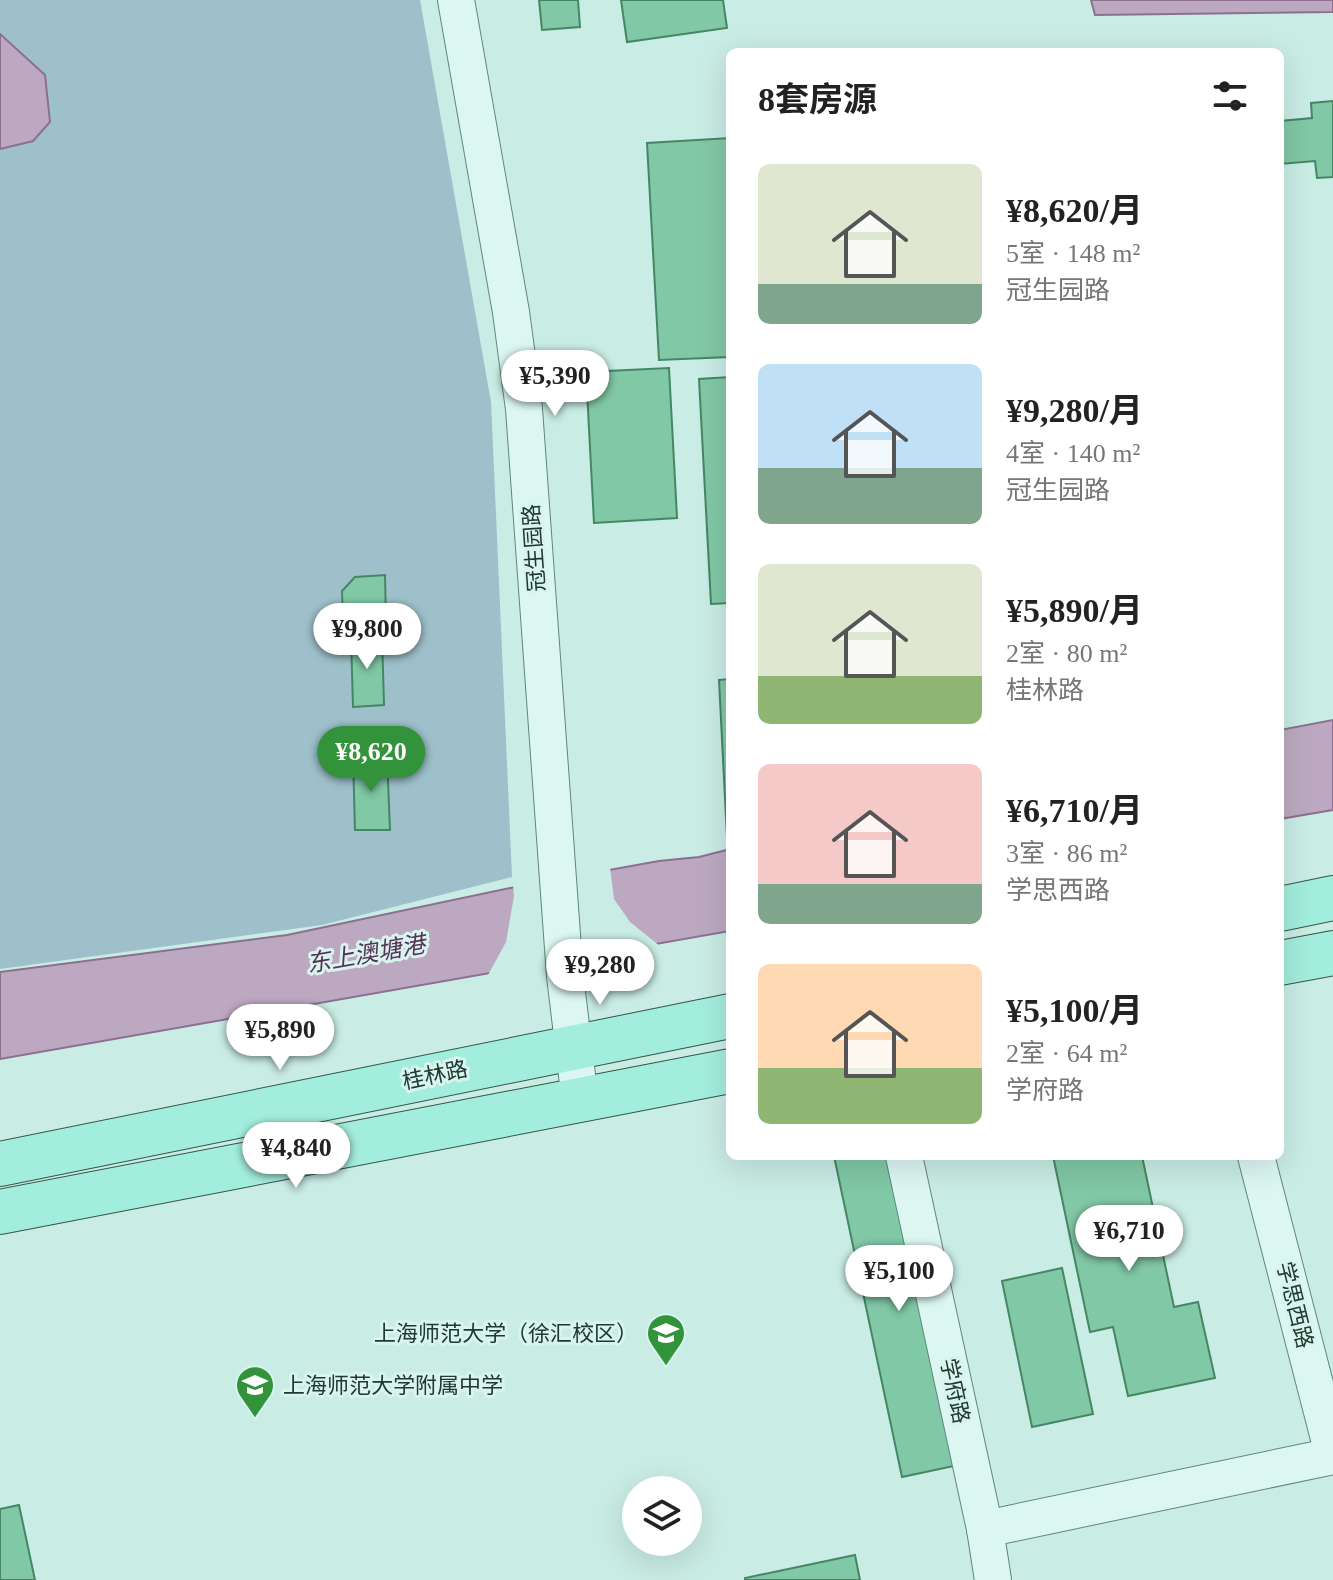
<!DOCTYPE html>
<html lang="zh">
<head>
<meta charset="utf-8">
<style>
  :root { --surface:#fff; --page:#f6f6f6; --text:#222; --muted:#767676; --accent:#32933b }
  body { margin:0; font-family:"Times New Roman","Noto Sans SC",serif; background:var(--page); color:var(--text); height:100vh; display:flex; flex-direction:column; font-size:30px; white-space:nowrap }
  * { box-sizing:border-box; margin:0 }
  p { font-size:26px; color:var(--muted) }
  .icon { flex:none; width:44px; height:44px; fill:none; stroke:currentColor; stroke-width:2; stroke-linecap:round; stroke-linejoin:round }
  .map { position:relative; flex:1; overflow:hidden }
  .panel { position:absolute; left:726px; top:48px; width:558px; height:1112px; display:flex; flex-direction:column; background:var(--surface); border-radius:12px; box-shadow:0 8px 32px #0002 }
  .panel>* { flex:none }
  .fabs { position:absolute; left:622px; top:1476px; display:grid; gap:16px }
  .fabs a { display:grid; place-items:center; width:80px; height:80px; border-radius:50%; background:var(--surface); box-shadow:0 8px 32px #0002; font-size:40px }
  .price { position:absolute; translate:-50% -68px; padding:0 18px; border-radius:28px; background:#fff; color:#222; font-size:26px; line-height:52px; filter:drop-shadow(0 2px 4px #0008) }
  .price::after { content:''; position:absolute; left:50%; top:48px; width:24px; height:18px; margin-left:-12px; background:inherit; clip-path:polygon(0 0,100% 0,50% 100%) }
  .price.current { background:var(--accent); color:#fff }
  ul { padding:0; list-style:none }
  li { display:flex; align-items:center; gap:24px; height:200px; padding:0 32px }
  li span { display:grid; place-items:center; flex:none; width:224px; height:160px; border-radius:12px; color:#555 }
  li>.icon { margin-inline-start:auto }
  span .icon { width:96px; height:96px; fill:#fffc; stroke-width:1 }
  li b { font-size:34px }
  h2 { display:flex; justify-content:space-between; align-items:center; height:96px; padding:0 32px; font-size:34px }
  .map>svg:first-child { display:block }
</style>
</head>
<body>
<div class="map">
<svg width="1333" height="1580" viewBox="0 0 1333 1580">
  <rect width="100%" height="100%" fill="#c9ece5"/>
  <polygon fill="#9dc0ca" points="0,0 420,0 491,402 512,877 322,925 0,969"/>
  <g fill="#bca9c1" stroke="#8b708f" stroke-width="2">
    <polygon points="1091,0 1333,0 1333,12 1095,15"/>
    <polygon points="0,34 45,75 50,122 33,141 0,149"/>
    <polygon points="1333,720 1333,810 1280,819 1280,730"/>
    <polygon points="730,849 730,931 0,1059 0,972 287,935 520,886 659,861 699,857"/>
  </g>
  <polygon fill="#c9ece5" points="610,867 614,899 630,922 661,947 478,981 488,975 506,942 514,896 513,884"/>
  <g fill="#81c8a6" stroke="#458665" stroke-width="2">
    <polygon points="539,0 578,0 580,27 542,30"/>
    <polygon points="621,0 723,0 727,28 627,42"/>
    <polygon points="1333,101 1333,177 1317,178 1315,161 1280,164 1280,121 1312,118 1311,103"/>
    <polygon points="730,138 730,357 659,360 647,143"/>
    <polygon points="669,368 677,518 594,523 586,372"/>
    <polygon points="730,377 730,603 711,604 699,379"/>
    <polygon points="385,575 386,623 343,625 342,591 355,577"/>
    <polygon points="382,636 384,705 353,707 351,637"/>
    <polygon points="730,679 730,857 728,857 719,680"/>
    <polygon points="387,756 390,830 355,830 353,758"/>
    <polygon points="834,1156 898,1156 963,1464 902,1477"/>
    <polygon points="1053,1156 1142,1156 1174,1307 1198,1302 1215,1378 1128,1396 1113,1327 1090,1332"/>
    <polygon points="1062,1268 1093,1414 1032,1427 1002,1281"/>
    <polygon points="19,1505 35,1580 0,1580 0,1509"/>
    <polygon points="855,1555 860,1580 745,1580 745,1578"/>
  </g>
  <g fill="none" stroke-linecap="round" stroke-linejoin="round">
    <g stroke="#5e8879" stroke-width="38">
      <g id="minor">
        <polyline points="456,0 511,312 524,409 565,976 580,1100"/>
        <polyline points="904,1156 985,1529 993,1580"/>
        <polyline points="1256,1156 1333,1454"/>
        <polyline points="985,1529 1333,1456"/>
      </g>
    </g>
    <g stroke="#325646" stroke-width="46">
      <g id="major">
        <polyline points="1280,909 1333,898"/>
        <polyline points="1280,963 1333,953"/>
        <polyline points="0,1164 730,1016"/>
        <polyline points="0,1212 730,1071"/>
      </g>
    </g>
    <use href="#minor" stroke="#dcf7f2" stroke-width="36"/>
    <use href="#major" stroke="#a3eddd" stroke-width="44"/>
  </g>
  <defs>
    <g id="university-pin" transform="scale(2)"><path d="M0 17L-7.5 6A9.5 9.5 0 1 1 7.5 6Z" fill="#32933b" stroke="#d8f4ef"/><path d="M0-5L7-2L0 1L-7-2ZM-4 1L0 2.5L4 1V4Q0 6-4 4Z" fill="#fff"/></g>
    <g id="school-pin" transform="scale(2)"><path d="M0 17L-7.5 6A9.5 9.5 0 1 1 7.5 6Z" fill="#32933b" stroke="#d8f4ef"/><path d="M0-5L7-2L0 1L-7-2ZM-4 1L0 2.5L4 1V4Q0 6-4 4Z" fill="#fff"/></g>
  </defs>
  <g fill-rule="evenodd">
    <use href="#university-pin" x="666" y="1333"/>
    <use href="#school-pin" x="255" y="1385"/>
  </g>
  <g text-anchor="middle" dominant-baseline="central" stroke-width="6" stroke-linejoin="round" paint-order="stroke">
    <g font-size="22" fill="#21392f" stroke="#d8f4ef">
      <text transform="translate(534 548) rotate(-94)">冠生园路</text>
      <text transform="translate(435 1075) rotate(-12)">桂林路</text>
      <text transform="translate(1295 1305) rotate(76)">学思西路</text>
      <text transform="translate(955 1391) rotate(78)">学府路</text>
    </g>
    <g font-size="22" fill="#21392f" stroke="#d8f4ef" text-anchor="end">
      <text x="638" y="1333">上海师范大学（徐汇校区）</text>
      <text x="283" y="1385" text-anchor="start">上海师范大学附属中学</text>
    </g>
    <g font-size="24" font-style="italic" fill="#583156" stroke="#d8f4ef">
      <text transform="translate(366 954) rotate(-10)">东上澳塘港</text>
    </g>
  </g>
</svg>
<div class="fabs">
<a><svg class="icon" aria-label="layers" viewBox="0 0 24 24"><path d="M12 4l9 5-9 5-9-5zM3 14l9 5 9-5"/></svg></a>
</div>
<b class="price" style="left:555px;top:418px">¥5,390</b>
<b class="price" style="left:367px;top:671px">¥9,800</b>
<b class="price current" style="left:371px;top:794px">¥8,620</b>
<b class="price" style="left:600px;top:1007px">¥9,280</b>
<b class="price" style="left:280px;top:1072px">¥5,890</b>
<b class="price" style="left:296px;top:1190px">¥4,840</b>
<b class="price" style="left:1129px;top:1273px">¥6,710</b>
<b class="price" style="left:899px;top:1313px">¥5,100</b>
<section class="panel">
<h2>8套房源<svg class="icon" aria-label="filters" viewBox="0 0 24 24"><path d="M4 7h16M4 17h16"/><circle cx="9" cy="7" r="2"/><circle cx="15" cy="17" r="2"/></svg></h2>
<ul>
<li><span style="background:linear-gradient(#dfe7d0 75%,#7fa58c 0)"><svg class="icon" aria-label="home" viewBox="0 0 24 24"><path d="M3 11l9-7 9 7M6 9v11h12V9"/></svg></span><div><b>¥8,620/月</b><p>5室 · 148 m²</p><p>冠生园路</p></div></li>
<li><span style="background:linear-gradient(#bfe0f5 65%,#7fa58c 0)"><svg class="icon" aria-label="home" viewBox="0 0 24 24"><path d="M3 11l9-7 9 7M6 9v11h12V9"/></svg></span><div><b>¥9,280/月</b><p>4室 · 140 m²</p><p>冠生园路</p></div></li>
<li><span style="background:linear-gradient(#dfe7d0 70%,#8fb573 0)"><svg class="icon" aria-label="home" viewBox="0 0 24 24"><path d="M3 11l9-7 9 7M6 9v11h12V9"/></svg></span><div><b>¥5,890/月</b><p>2室 · 80 m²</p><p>桂林路</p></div></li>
<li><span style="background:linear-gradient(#f6c9c9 75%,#7fa58c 0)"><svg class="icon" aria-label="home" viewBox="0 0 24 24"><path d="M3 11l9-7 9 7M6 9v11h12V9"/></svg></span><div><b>¥6,710/月</b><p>3室 · 86 m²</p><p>学思西路</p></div></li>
<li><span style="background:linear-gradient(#ffd9b3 65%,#8fb573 0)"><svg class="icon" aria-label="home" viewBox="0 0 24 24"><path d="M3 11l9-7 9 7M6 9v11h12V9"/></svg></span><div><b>¥5,100/月</b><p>2室 · 64 m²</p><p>学府路</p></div></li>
</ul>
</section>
</div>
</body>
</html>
